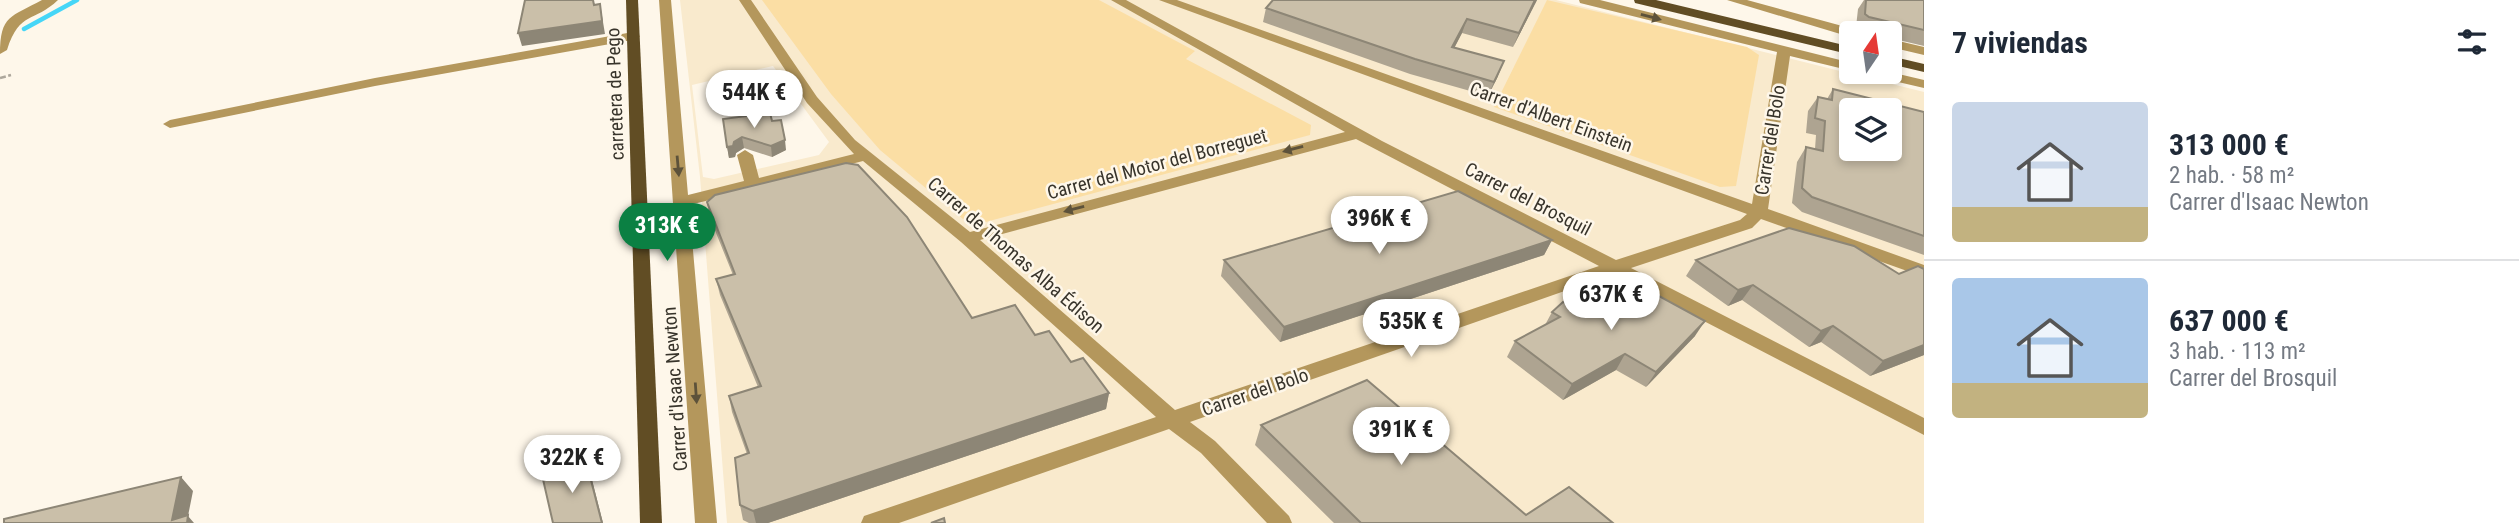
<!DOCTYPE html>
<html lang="es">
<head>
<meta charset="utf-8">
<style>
  :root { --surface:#fff; --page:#f2f2f3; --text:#1f2937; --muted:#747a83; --line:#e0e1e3; --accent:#0b8043 }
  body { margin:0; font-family:"Roboto Condensed",sans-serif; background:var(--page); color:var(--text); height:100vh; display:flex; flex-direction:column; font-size:26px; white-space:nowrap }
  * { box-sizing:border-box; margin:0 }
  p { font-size:23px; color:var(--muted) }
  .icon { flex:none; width:38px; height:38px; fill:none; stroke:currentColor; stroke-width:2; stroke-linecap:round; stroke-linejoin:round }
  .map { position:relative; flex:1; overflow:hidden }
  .panel { display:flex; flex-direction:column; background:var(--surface); width:595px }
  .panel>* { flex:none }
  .needle { width:46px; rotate:13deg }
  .controls { position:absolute; left:1839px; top:21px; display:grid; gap:14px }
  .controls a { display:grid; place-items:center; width:63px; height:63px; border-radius:7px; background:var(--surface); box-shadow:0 4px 10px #0003; font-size:35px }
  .price { position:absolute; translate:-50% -60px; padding:0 16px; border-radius:24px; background:#fff; color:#222; font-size:23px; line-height:46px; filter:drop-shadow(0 2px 4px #0008) }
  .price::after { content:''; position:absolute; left:50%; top:42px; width:21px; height:16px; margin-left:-10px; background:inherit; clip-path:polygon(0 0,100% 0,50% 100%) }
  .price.active { background:var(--accent); color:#fff }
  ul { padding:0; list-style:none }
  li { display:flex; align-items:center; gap:21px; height:175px; padding:0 28px }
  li+li { border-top:2px solid var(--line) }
  li span { display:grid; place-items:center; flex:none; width:196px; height:140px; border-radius:7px; color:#555 }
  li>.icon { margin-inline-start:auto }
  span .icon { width:84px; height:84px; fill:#fffc; stroke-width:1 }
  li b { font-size:30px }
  h2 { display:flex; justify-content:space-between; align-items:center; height:84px; padding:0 28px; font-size:30px }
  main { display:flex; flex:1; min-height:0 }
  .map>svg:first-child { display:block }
</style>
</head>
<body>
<main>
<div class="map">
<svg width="1924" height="523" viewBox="0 0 1924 523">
  <rect width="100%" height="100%" fill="#fef7ea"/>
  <path fill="#f9eacd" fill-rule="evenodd" d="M 680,0 L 1556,0 L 1924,92 L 1924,523 L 727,523 L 700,177 ZM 773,66 L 829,142 L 819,155 L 714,179 L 703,177 L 692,85 ZM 1852,110 L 1890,110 L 1890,149 L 1852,149 Z"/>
  <g fill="#fbdea4">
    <polygon points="762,0 1099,0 1195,51 1186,59 1311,125 1310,135 982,223 963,219 880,150 831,94"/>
    <polygon points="1547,0 1747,47 1759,55 1736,186 1720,187 1494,107"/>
  </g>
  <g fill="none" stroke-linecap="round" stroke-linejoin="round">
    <polyline stroke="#46d6f7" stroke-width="4.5" points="24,29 77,0"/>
    <polyline stroke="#ada79c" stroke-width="2.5" stroke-dasharray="6 2.5" stroke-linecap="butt" points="0,78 11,75"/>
    <g fill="#b4975c" fill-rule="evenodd">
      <path d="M 42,0 L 58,0 C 34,23 20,10 7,50 L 0,54 C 0,15 11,17 42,0 Z"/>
      <path d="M 659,0 L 671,0 L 688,195 L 744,181 L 737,155 L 745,150 L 753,155 L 759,178 L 854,154 L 807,103 L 739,0 L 751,0 L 817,97 L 855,140 L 970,232 L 1345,132 L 1111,0 L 1126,0 L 1382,141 L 1616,260 L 1740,220 L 1747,214 L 1159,0 L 1177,0 L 1752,204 L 1777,52 L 1580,3 L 1579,0 L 1600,0 L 1852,63 L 1852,71 L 1790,56 L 1768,209 L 1924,265 L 1924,277 L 1761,219 L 1752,228 L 1631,268 L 1924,418 L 1924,435 L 1613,274 L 1190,422 L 1215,441 L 1289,516 L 1292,523 L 1267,523 L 1201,453 L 1169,429 L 899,523 L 861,523 L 864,516 L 1156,417 L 961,242 L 863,161 L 761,187 L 753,192 L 747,191 L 689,205 L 717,523 L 695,523 ZM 1356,139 L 1599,266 L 1175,410 L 980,240 Z"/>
      <polygon points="1727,0 1747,0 1857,30 1859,33 1847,36"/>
      <polygon points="633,32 640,36 638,39 375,86 170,128 163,124 170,120 375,78"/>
      <polygon points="1890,39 1924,47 1924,55 1890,47"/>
      <polygon points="1866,72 1890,72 1924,80 1924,88 1868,75"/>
    </g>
    <g fill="#614d24" fill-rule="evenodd">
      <polygon points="626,0 638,0 662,523 640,523"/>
      <polygon points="1634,0 1656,0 1852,47 1852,55 1635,3"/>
      <polygon points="1890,56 1924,64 1924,72 1890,64"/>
    </g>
  </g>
  <g fill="#aea491">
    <polygon points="1273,0 1537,0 1513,47 1462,33 1454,48 1498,76 1488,96 1410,74 1263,22 1266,8"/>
    <polygon points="1864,0 1924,0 1924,46 1890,38 1890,33 1871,33 1861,31 1856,27 1858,9"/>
    <polygon points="1833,89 1924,112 1924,255 1802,212 1792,203 1797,162 1806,147 1815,149 1816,135 1806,133 1808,111 1818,97 1827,99"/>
    <polygon points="723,119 772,121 786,150 772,157 744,148 736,153 735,157 729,158"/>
    <polygon points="707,202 972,318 1035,335 1071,362 1109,393 1106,409 768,523 749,523 743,520 740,505 747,454 732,412 729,396 758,387 720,295 716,279 733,275 710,218"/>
    <polygon points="1552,240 1544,255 1280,342 1221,276 1224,260"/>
    <polygon points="1696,260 1924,355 1870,376 1821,342 1809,347 1742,300 1728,306 1686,276"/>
    <polygon points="1585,298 1695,336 1646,387 1616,370 1563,400 1507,357 1515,341 1545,325 1552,312"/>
    <polygon points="1261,425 1526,515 1613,523 1334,523 1255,445"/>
  </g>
  <g fill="#8d8676">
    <polygon points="1535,0 1537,0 1513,47 1519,33"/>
    <polygon points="600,4 605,34 522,46 518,33"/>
    <polygon points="1467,19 1462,33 1447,62 1452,47"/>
    <polygon points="1504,61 1498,76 1488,96 1494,82"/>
    <polygon points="742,137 744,148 736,153 735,157 729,158 727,147"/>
    <polygon points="785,140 786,150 772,157 771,146"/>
    <polygon points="1552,240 1544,255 1280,342 1284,327"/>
    <polygon points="1753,285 1742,300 1728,306 1738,290"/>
    <polygon points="1705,321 1695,336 1646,387 1656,372"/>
    <polygon points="1833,326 1821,342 1809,347 1821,331"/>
    <polygon points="1924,345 1924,355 1870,376 1883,361"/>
    <polygon points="1625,354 1616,370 1563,400 1572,384"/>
    <polygon points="1109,393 1106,409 768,523 756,523 753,511"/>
    <polygon points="586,461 590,472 603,523 602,523"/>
    <polygon points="181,477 193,491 188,516 194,523 187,523 172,520"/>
  </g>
  <g fill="#cabfa9" stroke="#8d8676" stroke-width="2" fill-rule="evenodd">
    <polygon points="525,0 593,0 594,5 600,4 602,21 518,33"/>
    <polygon points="1273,0 1535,0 1519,33 1467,19 1452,47 1504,61 1494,82 1415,59 1266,8"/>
    <polygon points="1866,0 1924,0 1924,30 1869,17 1865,14"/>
    <path d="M 1833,89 L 1924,112 L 1924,236 L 1812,197 L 1802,188 L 1806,147 L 1823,151 L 1825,121 L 1815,118 L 1818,97 L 1832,100 ZM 1852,110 L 1890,110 L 1890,149 L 1852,149 Z"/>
    <polygon points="770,113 772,121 781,120 785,140 771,146 742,137 734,142 733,146 727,147 723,119"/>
    <polygon points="846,163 858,165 907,217 972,318 1015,305 1035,335 1049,331 1071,362 1083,358 1109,393 753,511 740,505 735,458 749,453 729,396 761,386 716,279 735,274 707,202 715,195"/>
    <polygon points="1458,191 1552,240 1284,327 1224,260"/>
    <polygon points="1789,228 1854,246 1899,274 1918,266 1924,269 1924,345 1883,361 1833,326 1821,331 1753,285 1738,290 1696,260"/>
    <polygon points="1617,282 1637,284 1705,321 1656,372 1625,354 1572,384 1515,341 1560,317 1552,312 1563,302 1570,306 1580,296 1585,298 1592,292 1598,295 1604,288 1609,290"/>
    <polygon points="1367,380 1526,515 1569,487 1613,523 1361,523 1261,425"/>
    <polygon points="586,461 602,523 553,523 542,475"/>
    <polygon points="181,477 172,520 188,515 187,523 4,523 4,519"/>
    <polygon points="944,518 945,523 931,523"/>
  </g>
  <defs><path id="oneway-solid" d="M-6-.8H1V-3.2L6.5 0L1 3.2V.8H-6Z" transform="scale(1.75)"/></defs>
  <g fill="#5d523a">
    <use href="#oneway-solid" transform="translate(1651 17) rotate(15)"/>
    <use href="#oneway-solid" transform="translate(1293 149) rotate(165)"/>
    <use href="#oneway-solid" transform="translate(678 166) rotate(85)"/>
    <use href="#oneway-solid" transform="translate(1074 209) rotate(165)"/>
    <use href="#oneway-solid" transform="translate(696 393) rotate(86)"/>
  </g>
  <g text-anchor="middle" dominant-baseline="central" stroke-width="5" stroke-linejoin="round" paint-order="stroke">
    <g font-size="19" fill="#38342b" stroke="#fef7ea">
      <text transform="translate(615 94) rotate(-92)">carretera de Pego</text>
      <text transform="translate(1551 117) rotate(20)">Carrer d'Albert Einstein</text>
      <text transform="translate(1770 140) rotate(-81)">Carrer del Bolo</text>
      <text transform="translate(1157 164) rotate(-15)">Carrer del Motor del Borreguet</text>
      <text transform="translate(1528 199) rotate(27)">Carrer del Brosquil</text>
      <text transform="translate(1016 255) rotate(41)">Carrer de Thomas Alba Édison</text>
      <text transform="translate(675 389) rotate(-94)">Carrer d'Isaac Newton</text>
      <text transform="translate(1255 392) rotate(-19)">Carrer del Bolo</text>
    </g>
  </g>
</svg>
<div class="controls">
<a><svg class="needle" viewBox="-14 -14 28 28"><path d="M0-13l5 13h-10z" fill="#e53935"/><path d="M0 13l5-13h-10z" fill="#747a83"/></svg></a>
<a><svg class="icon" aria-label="layers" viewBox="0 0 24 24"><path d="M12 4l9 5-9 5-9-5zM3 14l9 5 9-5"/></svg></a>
</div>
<b class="price" style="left:754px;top:130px">544K €</b>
<b class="price" style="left:1379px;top:256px">396K €</b>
<b class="price active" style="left:667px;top:263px">313K €</b>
<b class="price" style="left:1611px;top:332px">637K €</b>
<b class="price" style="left:1411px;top:359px">535K €</b>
<b class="price" style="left:1401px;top:467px">391K €</b>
<b class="price" style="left:572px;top:495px">322K €</b>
</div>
<section class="panel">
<h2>7 viviendas<svg class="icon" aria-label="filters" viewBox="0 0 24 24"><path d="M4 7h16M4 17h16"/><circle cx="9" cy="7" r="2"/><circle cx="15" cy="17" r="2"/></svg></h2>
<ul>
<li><span style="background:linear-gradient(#c9d6e8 75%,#c2b280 0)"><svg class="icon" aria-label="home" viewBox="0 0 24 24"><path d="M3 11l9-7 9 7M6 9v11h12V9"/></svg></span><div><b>313 000 €</b><p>2 hab. · 58 m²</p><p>Carrer d'Isaac Newton</p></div></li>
<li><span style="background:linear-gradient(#a9c7e8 75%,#c2b280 0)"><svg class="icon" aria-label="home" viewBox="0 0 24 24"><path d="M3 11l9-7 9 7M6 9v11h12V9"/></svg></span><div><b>637 000 €</b><p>3 hab. · 113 m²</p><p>Carrer del Brosquil</p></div></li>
</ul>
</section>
</main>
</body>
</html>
